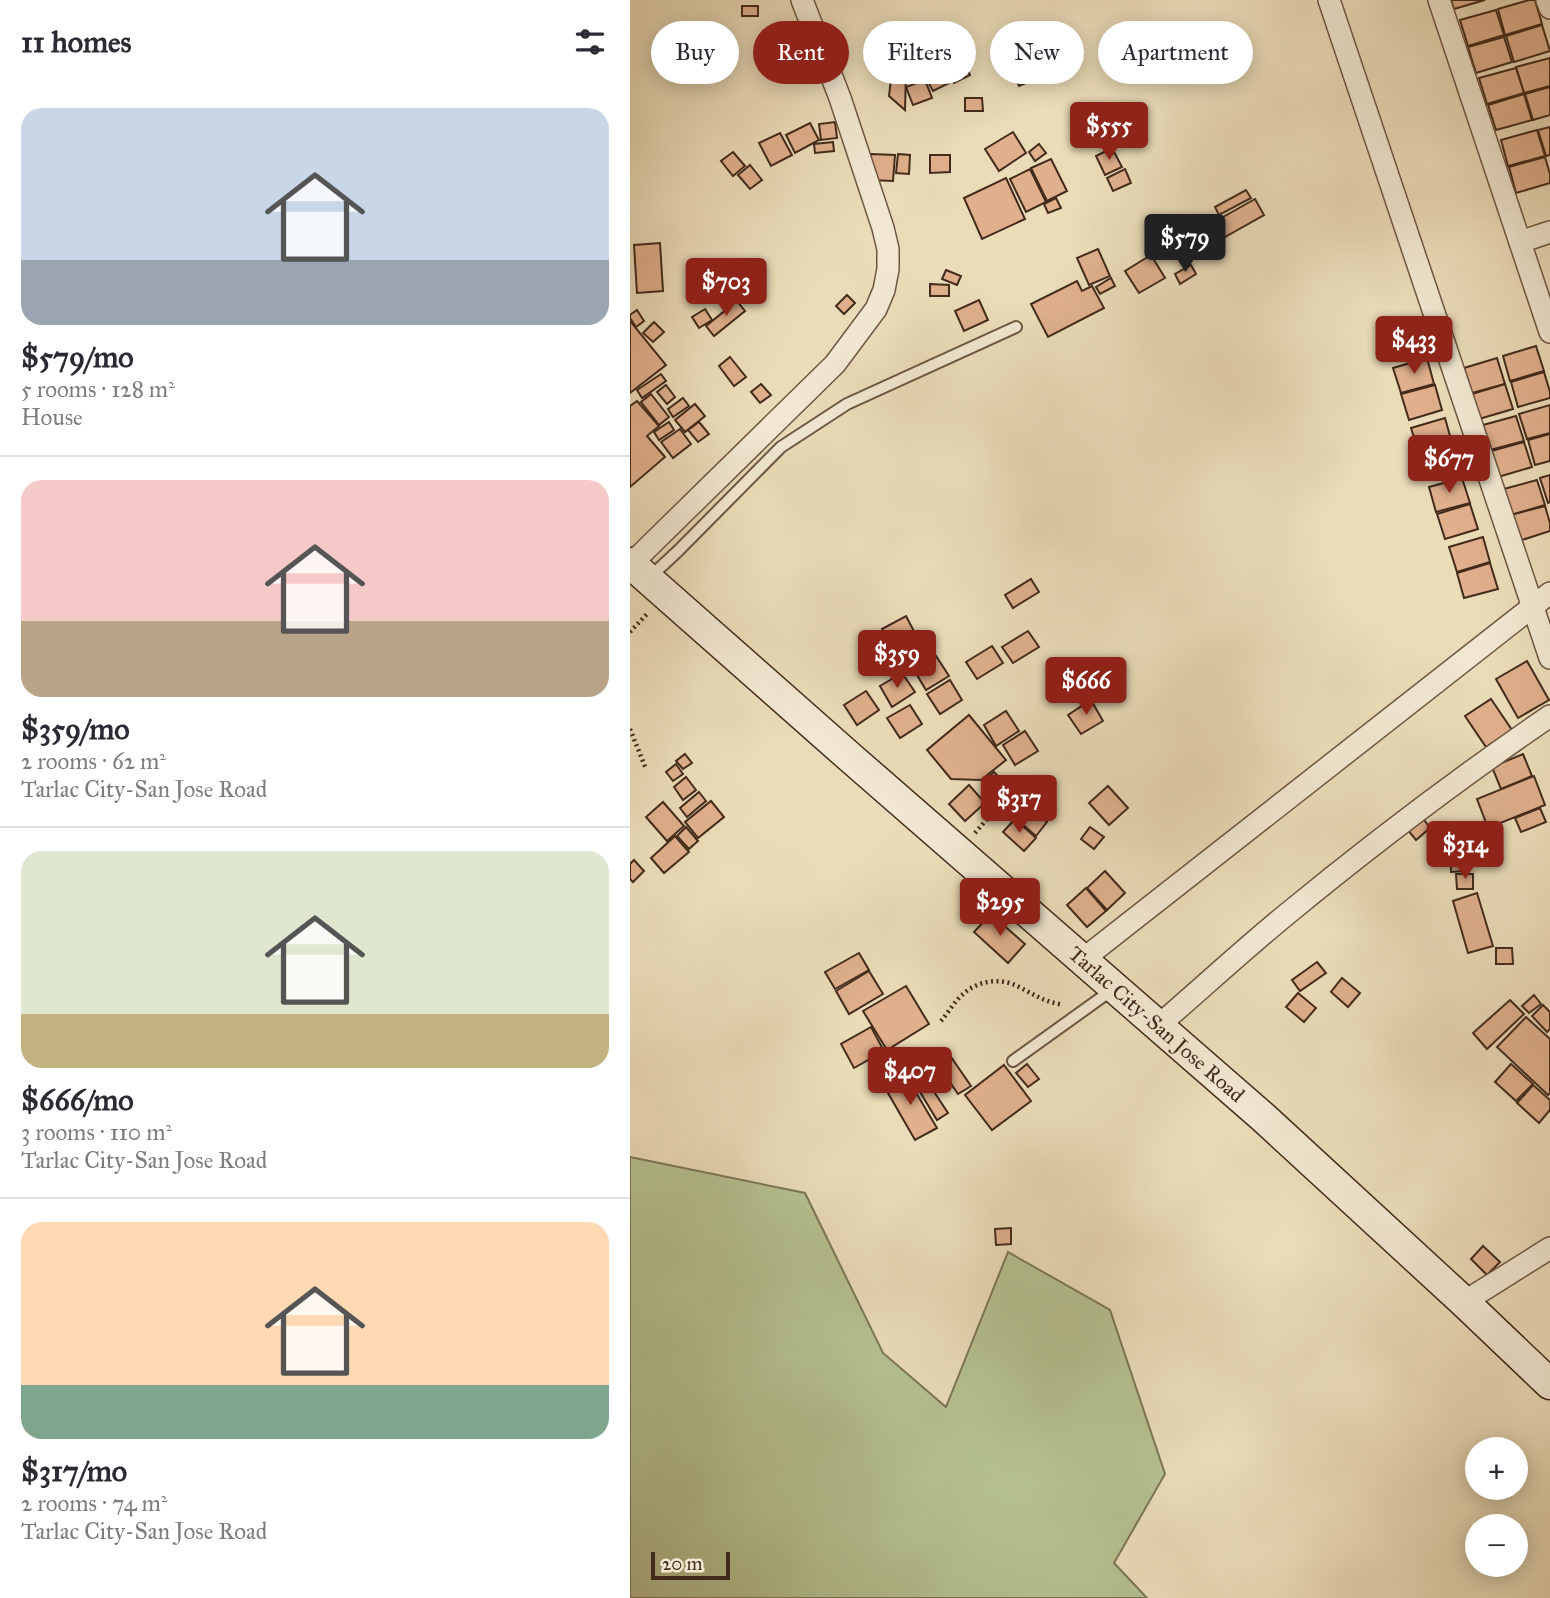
<!DOCTYPE html>
<html lang="en">
<head>
<meta charset="utf-8">
<style>
  :root { --surface:#fff; --page:#f2f2f3; --text:#2b2b33; --muted:#7c7c81; --line:#e1e1e2; --accent:#8f2418 }
  body { margin:0; font-family:"IM FELL Great Primer",serif; background:var(--page); color:var(--text); height:100vh; display:flex; flex-direction:column; font-size:26px; white-space:nowrap }
  * { box-sizing:border-box; margin:0 }
  p { font-size:23px; color:var(--muted) }
  .icon { flex:none; width:38px; height:38px; fill:none; stroke:currentColor; stroke-width:2; stroke-linecap:round; stroke-linejoin:round }
  .map { position:relative; flex:1; overflow:hidden }
  .side { display:flex; flex-direction:column; background:var(--surface); width:630px }
  .side>* { flex:none }
  .banner { position:absolute; left:21px; top:21px; width:665px; height:63px; display:flex; gap:14px }
  .controls { position:absolute; left:835px; top:1437px; display:grid; gap:14px }
  .controls a { display:grid; place-items:center; width:63px; height:63px; border-radius:50%; background:var(--surface); box-shadow:0 4px 18px #0003; font-size:35px }
  .scale { position:absolute; left:21px; bottom:18px; width:79px; box-sizing:border-box; padding-left:7px; border:4px solid #432b1c; border-top:0; font-size:19px; line-height:24px; white-space:nowrap; color:#432b1c; -webkit-text-stroke:5px #f2e8d2; paint-order:stroke }
  .price { position:absolute; translate:-50% -60px; padding:0 16px; border-radius:7px; background:var(--accent); color:#fff; font-size:23px; line-height:46px; filter:drop-shadow(0 2px 4px #0008) }
  .price::after { content:''; position:absolute; left:50%; top:42px; width:21px; height:16px; margin-left:-10px; background:inherit; clip-path:polygon(0 0,100% 0,50% 100%) }
  .price.current { background:#222; color:#fff }
  ul { padding:0; list-style:none }
  li { display:grid; align-content:center; gap:14px; height:371px; padding:0 21px }
  li+li { border-top:2px solid var(--line) }
  li span { display:grid; place-items:center; height:217px; border-radius:21px; color:#555 }
  li>.icon { margin-inline-start:auto }
  span .icon { width:126px; height:126px; fill:#fffc; stroke-width:1 }
  li b { font-size:30px }
  h2 { display:flex; justify-content:space-between; align-items:center; height:84px; padding:0 21px; font-size:30px }
  .pill { padding:0 24px; border-radius:32px; background:var(--surface); box-shadow:0 4px 18px #0003; font-size:24px; line-height:63px }
  .pill.current { background:var(--accent); color:#fff }
  main { display:flex; flex:1; min-height:0 }
  .map>svg:first-child { display:block }
</style>
</head>
<body>
<main>
<section class="side">
<h2>11 homes<svg class="icon" aria-label="filters" viewBox="0 0 24 24"><path d="M4 7h16M4 17h16"/><circle cx="9" cy="7" r="2"/><circle cx="15" cy="17" r="2"/></svg></h2>
<ul>
<li><span style="background:linear-gradient(#c9d6e8 70%,#9aa5b1 0)"><svg class="icon" aria-label="home" viewBox="0 0 24 24"><path d="M3 11l9-7 9 7M6 9v11h12V9"/></svg></span><div><b>$579/mo</b><p>5 rooms · 128 m²</p><p>House</p></div></li>
<li><span style="background:linear-gradient(#f6c9c9 65%,#b9a48a 0)"><svg class="icon" aria-label="home" viewBox="0 0 24 24"><path d="M3 11l9-7 9 7M6 9v11h12V9"/></svg></span><div><b>$359/mo</b><p>2 rooms · 62 m²</p><p>Tarlac City-San Jose Road</p></div></li>
<li><span style="background:linear-gradient(#dfe7d0 75%,#c2b280 0)"><svg class="icon" aria-label="home" viewBox="0 0 24 24"><path d="M3 11l9-7 9 7M6 9v11h12V9"/></svg></span><div><b>$666/mo</b><p>3 rooms · 110 m²</p><p>Tarlac City-San Jose Road</p></div></li>
<li><span style="background:linear-gradient(#ffd9b3 75%,#7fa58c 0)"><svg class="icon" aria-label="home" viewBox="0 0 24 24"><path d="M3 11l9-7 9 7M6 9v11h12V9"/></svg></span><div><b>$317/mo</b><p>2 rooms · 74 m²</p><p>Tarlac City-San Jose Road</p></div></li>
</ul>
</section>
<div class="map">
<svg width="920" height="1598" viewBox="0 0 920 1598">
  <rect width="100%" height="100%" fill="#ebdcb9"/>
  <filter id="stains"><feTurbulence type="fractalNoise" baseFrequency=".00286" numOctaves="4"/><feColorMatrix values="0 0 0 0 .2 0 0 0 0 .09 0 0 0 0 .02 0 0 0 .5 -.17"/></filter>
  <radialGradient id="worn" r=".72"><stop offset=".6" stop-color="#630" stop-opacity="0"/><stop offset="1" stop-color="#630" stop-opacity=".3"/></radialGradient>
  <polygon fill="#b5c191" stroke="#7c7656" stroke-width="2" points="0,1157 175,1193 253,1353 316,1407 378,1252 480,1310 535,1474 484,1563 517,1598 0,1598"/>
  <g fill="#e0b08d" stroke="#432b1c" stroke-width="2">
    <polygon points="821,0 855,0 824,9"/>
    <polygon points="899,0 905,0 912,24 875,35 868,9"/>
    <rect x="112" y="6" width="16" height="10"/>
    <polygon points="866,10 874,35 838,46 830,20"/>
    <polygon points="912,25 920,51 884,62 876,36"/>
    <polygon points="874,37 882,62 846,73 838,47"/>
    <polygon points="322,38 340,75 324,83 317,68 299,77 288,55"/>
    <polygon points="399,50 410,77 389,86 377,59"/>
    <polygon points="286,56 296,77 283,83 273,62"/>
    <polygon points="920,58 920,86 894,93 886,67"/>
    <polygon points="263,61 276,73 275,110 259,96"/>
    <polygon points="886,68 894,93 857,104 849,78"/>
    <polygon points="314,73 319,83 303,91 298,82"/>
    <polygon points="295,80 302,98 283,105 276,87"/>
    <polygon points="920,87 920,115 903,120 895,94"/>
    <polygon points="894,94 902,120 866,130 858,105"/>
    <polygon points="335,98 352,98 353,111 335,111"/>
    <polygon points="205,122 207,138 191,140 189,124"/>
    <polygon points="180,123 189,140 165,153 156,135"/>
    <polygon points="920,127 920,155 916,156 908,130"/>
    <polygon points="907,130 915,156 878,166 871,140"/>
    <polygon points="383,132 396,153 369,171 355,149"/>
    <polygon points="150,133 162,155 141,166 129,143"/>
    <polygon points="203,142 204,151 185,153 184,144"/>
    <polygon points="409,144 416,153 405,161 399,152"/>
    <polygon points="482,148 492,167 475,175 466,156"/>
    <polygon points="103,152 115,166 103,176 91,161"/>
    <polygon points="241,154 265,155 263,181 240,180"/>
    <polygon points="268,154 280,155 279,174 266,173"/>
    <polygon points="300,155 320,155 320,172 300,173"/>
    <polygon points="915,157 920,174 920,183 886,193 879,167"/>
    <polygon points="421,159 437,191 417,201 401,168"/>
    <polygon points="120,165 132,180 120,189 108,175"/>
    <polygon points="400,169 416,202 396,212 380,179"/>
    <polygon points="495,169 501,183 483,191 477,178"/>
    <polygon points="376,178 395,219 352,239 334,198"/>
    <polygon points="616,190 621,198 589,215 585,207"/>
    <polygon points="426,198 431,208 418,213 414,204"/>
    <polygon points="625,199 634,215 588,241 579,225"/>
    <polygon points="30,243 33,291 7,293 4,245"/>
    <polygon points="468,249 480,276 459,285 447,258"/>
    <polygon points="521,255 535,278 509,293 495,271"/>
    <polygon points="561,265 566,274 550,284 545,274"/>
    <polygon points="316,270 331,276 327,285 312,279"/>
    <polygon points="481,278 485,286 470,294 466,287"/>
    <polygon points="447,281 452,291 462,286 474,308 418,337 401,304"/>
    <polygon points="300,284 319,285 319,296 300,296"/>
    <polygon points="217,295 225,303 214,314 206,306"/>
    <polygon points="349,300 358,320 334,331 325,311"/>
    <polygon points="107,301 115,311 84,336 76,326"/>
    <polygon points="75,309 82,320 69,328 62,317"/>
    <polygon points="7,310 14,321 6,327 0,318 0,315"/>
    <polygon points="0,321 36,365 0,393"/>
    <polygon points="24,322 34,332 23,342 13,333"/>
    <polygon points="906,346 914,371 880,381 873,356"/>
    <polygon points="100,357 116,377 104,386 89,366"/>
    <polygon points="797,358 804,384 771,393 763,368"/>
    <polygon points="867,358 875,384 842,393 834,368"/>
    <polygon points="914,372 920,392 920,398 888,407 881,382"/>
    <polygon points="31,374 36,381 12,398 7,390"/>
    <polygon points="131,384 141,395 130,403 121,392"/>
    <polygon points="875,384 883,409 849,419 842,394"/>
    <polygon points="36,385 45,397 37,404 27,392"/>
    <polygon points="805,385 812,410 779,420 771,394"/>
    <polygon points="21,394 39,417 29,425 11,402"/>
    <polygon points="53,398 59,406 43,417 38,409"/>
    <polygon points="7,401 29,426 17,436 35,457 0,487 0,406"/>
    <polygon points="65,404 75,416 55,432 45,420"/>
    <polygon points="920,405 920,433 897,439 889,414"/>
    <polygon points="886,416 894,441 860,450 853,425"/>
    <polygon points="815,418 822,443 789,453 781,428"/>
    <polygon points="39,422 44,430 29,440 24,432"/>
    <polygon points="69,422 79,434 68,442 58,430"/>
    <polygon points="50,429 61,444 43,458 31,442"/>
    <polygon points="920,434 920,461 905,465 898,440"/>
    <polygon points="894,442 902,467 868,477 861,451"/>
    <polygon points="822,444 830,469 796,479 789,454"/>
    <polygon points="920,475 920,502 918,503 910,478"/>
    <polygon points="832,478 840,503 806,512 799,487"/>
    <polygon points="907,480 915,505 881,515 874,489"/>
    <polygon points="840,504 848,529 815,539 807,514"/>
    <polygon points="915,506 920,523 920,531 889,541 881,515"/>
    <polygon points="853,537 860,562 827,572 819,547"/>
    <polygon points="860,563 868,589 834,598 827,573"/>
    <polygon points="401,579 409,592 383,608 375,595"/>
    <polygon points="276,616 287,637 263,650 252,629"/>
    <polygon points="398,631 409,647 383,663 372,647"/>
    <polygon points="287,639 296,654 274,666 266,651"/>
    <polygon points="362,646 373,663 347,679 336,662"/>
    <polygon points="306,656 319,676 296,690 284,670"/>
    <polygon points="897,661 919,700 888,718 866,679"/>
    <polygon points="272,673 285,692 262,707 250,686"/>
    <polygon points="320,680 332,700 310,714 297,694"/>
    <polygon points="236,691 249,710 227,725 214,705"/>
    <polygon points="861,699 882,730 856,747 835,716"/>
    <polygon points="461,700 473,721 451,734 438,715"/>
    <polygon points="280,705 292,724 270,738 257,718"/>
    <polygon points="376,711 389,731 366,746 354,725"/>
    <polygon points="339,715 376,760 351,780 321,779 297,750"/>
    <polygon points="395,731 408,751 385,765 373,745"/>
    <polygon points="55,754 62,763 53,769 46,761"/>
    <polygon points="893,754 902,776 871,789 862,767"/>
    <polygon points="46,764 53,774 43,781 36,772"/>
    <polygon points="364,772 373,782 363,791 354,781"/>
    <polygon points="904,776 915,805 858,828 847,799"/>
    <polygon points="56,777 66,790 53,800 44,787"/>
    <polygon points="339,785 355,803 335,821 319,804"/>
    <polygon points="478,786 498,808 479,825 459,803"/>
    <polygon points="69,792 76,801 57,817 50,808"/>
    <polygon points="81,801 94,817 68,838 55,822"/>
    <polygon points="33,802 54,826 37,841 16,817"/>
    <polygon points="396,804 417,822 406,836 384,817"/>
    <polygon points="910,808 916,822 891,832 885,818"/>
    <polygon points="792,817 800,828 786,840 777,829"/>
    <polygon points="385,819 406,838 394,851 373,832"/>
    <polygon points="56,827 68,841 59,849 47,836"/>
    <polygon points="460,827 474,837 464,849 451,839"/>
    <polygon points="45,836 59,852 34,873 21,858"/>
    <polygon points="835,844 836,871 821,872 820,845"/>
    <polygon points="4,860 14,871 3,882 0,879 0,864"/>
    <polygon points="475,871 495,893 477,910 457,888"/>
    <polygon points="826,874 843,874 843,889 827,889"/>
    <polygon points="456,888 476,911 457,927 437,905"/>
    <polygon points="847,893 863,946 838,953 823,901"/>
    <polygon points="361,914 395,944 378,963 344,932"/>
    <polygon points="866,948 882,948 883,964 866,964"/>
    <polygon points="229,953 239,970 205,989 195,972"/>
    <polygon points="687,962 696,973 670,991 662,980"/>
    <polygon points="239,971 253,994 219,1014 206,991"/>
    <polygon points="712,978 730,993 718,1007 701,992"/>
    <polygon points="276,986 299,1024 257,1050 233,1011"/>
    <polygon points="668,993 686,1008 674,1022 656,1007"/>
    <polygon points="904,995 911,1004 899,1013 892,1006"/>
    <polygon points="880,1000 894,1014 857,1049 843,1033"/>
    <polygon points="913,1005 920,1012 920,1029 917,1032 902,1016"/>
    <polygon points="896,1017 920,1039 920,1093 918,1095 867,1047"/>
    <polygon points="241,1027 254,1051 224,1068 211,1044"/>
    <polygon points="274,1048 283,1062 268,1071 259,1057"/>
    <polygon points="321,1057 341,1086 328,1094 308,1065"/>
    <polygon points="256,1058 265,1074 252,1082 243,1066"/>
    <polygon points="397,1064 409,1079 398,1087 386,1073"/>
    <polygon points="881,1064 903,1084 886,1101 865,1082"/>
    <polygon points="374,1065 401,1101 362,1130 335,1095"/>
    <polygon points="275,1074 307,1128 285,1140 254,1086"/>
    <polygon points="297,1081 318,1113 307,1120 287,1087"/>
    <polygon points="903,1085 920,1100 920,1110 909,1123 887,1103"/>
    <polygon points="381,1228 381,1244 366,1245 365,1229"/>
    <polygon points="853,1246 870,1262 857,1275 841,1259"/>
  </g>
  <g fill="none" stroke-linecap="round" stroke-linejoin="round">
    <g stroke="#6d5743" stroke-width="14">
      <g id="lane">
        <polyline points="20,577 48,551 151,447 217,404 386,327"/>
        <polyline points="383,1061 482,990"/>
      </g>
    </g>
    <g stroke="#6d5743" stroke-width="24">
      <g id="street">
        <polyline points="699,0 920,658"/>
        <polyline points="809,0 920,332"/>
        <polyline points="917,0 920,8"/>
        <polyline points="890,242 920,232"/>
        <polyline points="1,564 205,364 246,309 254,290 258,269 258,249 253,228 210,98 172,0"/>
        <polyline points="452,960 920,593"/>
        <path d="M 528,1026 C 571,989 613,950 657,914 C 741,845 829,778 920,716"/>
        <polyline points="834,1302 920,1248"/>
      </g>
    </g>
    <g stroke="#432b1c" stroke-width="33">
      <g id="secondary">
        <path id="s1" d="M 0,563 L 222,759 L 634,1118 L 834,1302 L 920,1384"/>
      </g>
    </g>
    <g stroke="#432b1c" stroke-width="4.5" stroke-dasharray="2 3.5" stroke-linecap="butt">
      <polyline points="0,632 18,613"/>
      <polyline points="0,729 16,769"/>
      <polyline points="345,833 375,798"/>
      <path d="M 311,1021 C 318,1013 324,1002 332,995 C 348,980 371,977 389,987 C 403,994 415,1002 430,1004"/>
    </g>
    <use href="#lane" stroke="#f2e8d2" stroke-width="10"/>
    <use href="#street" stroke="#f2e8d2" stroke-width="21"/>
    <use href="#secondary" stroke="#f2e8d2" stroke-width="30"/>
  </g>
  <g text-anchor="middle" dominant-baseline="central" stroke-width="7" stroke-linejoin="round" paint-order="stroke">
    <g font-size="21" fill="#432b1c" stroke="#f2e8d2">
      <text stroke="none"><textPath href="#s1" startOffset="700">Tarlac City-San Jose Road</textPath></text>
    </g>
  </g>
  <rect width="100%" height="100%" filter="url(#stains)"/>
  <rect width="100%" height="100%" fill="url(#worn)"/>
</svg>
<div class="controls">
<a>+</a>
<a>−</a>
</div>
<div class="scale">20 m</div>
<b class="price" style="left:479px;top:162px">$555</b>
<b class="price current" style="left:555px;top:274px">$579</b>
<b class="price" style="left:96px;top:318px">$703</b>
<b class="price" style="left:784px;top:376px">$433</b>
<b class="price" style="left:819px;top:495px">$677</b>
<b class="price" style="left:267px;top:690px">$359</b>
<b class="price" style="left:456px;top:717px">$666</b>
<b class="price" style="left:389px;top:835px">$317</b>
<b class="price" style="left:835px;top:881px">$314</b>
<b class="price" style="left:370px;top:938px">$295</b>
<b class="price" style="left:280px;top:1107px">$407</b>
<div class="banner">
<a class="pill">Buy</a>
<a class="pill current">Rent</a>
<a class="pill">Filters</a>
<a class="pill">New</a>
<a class="pill">Apartment</a>
</div>
</div>
</main>
</body>
</html>
